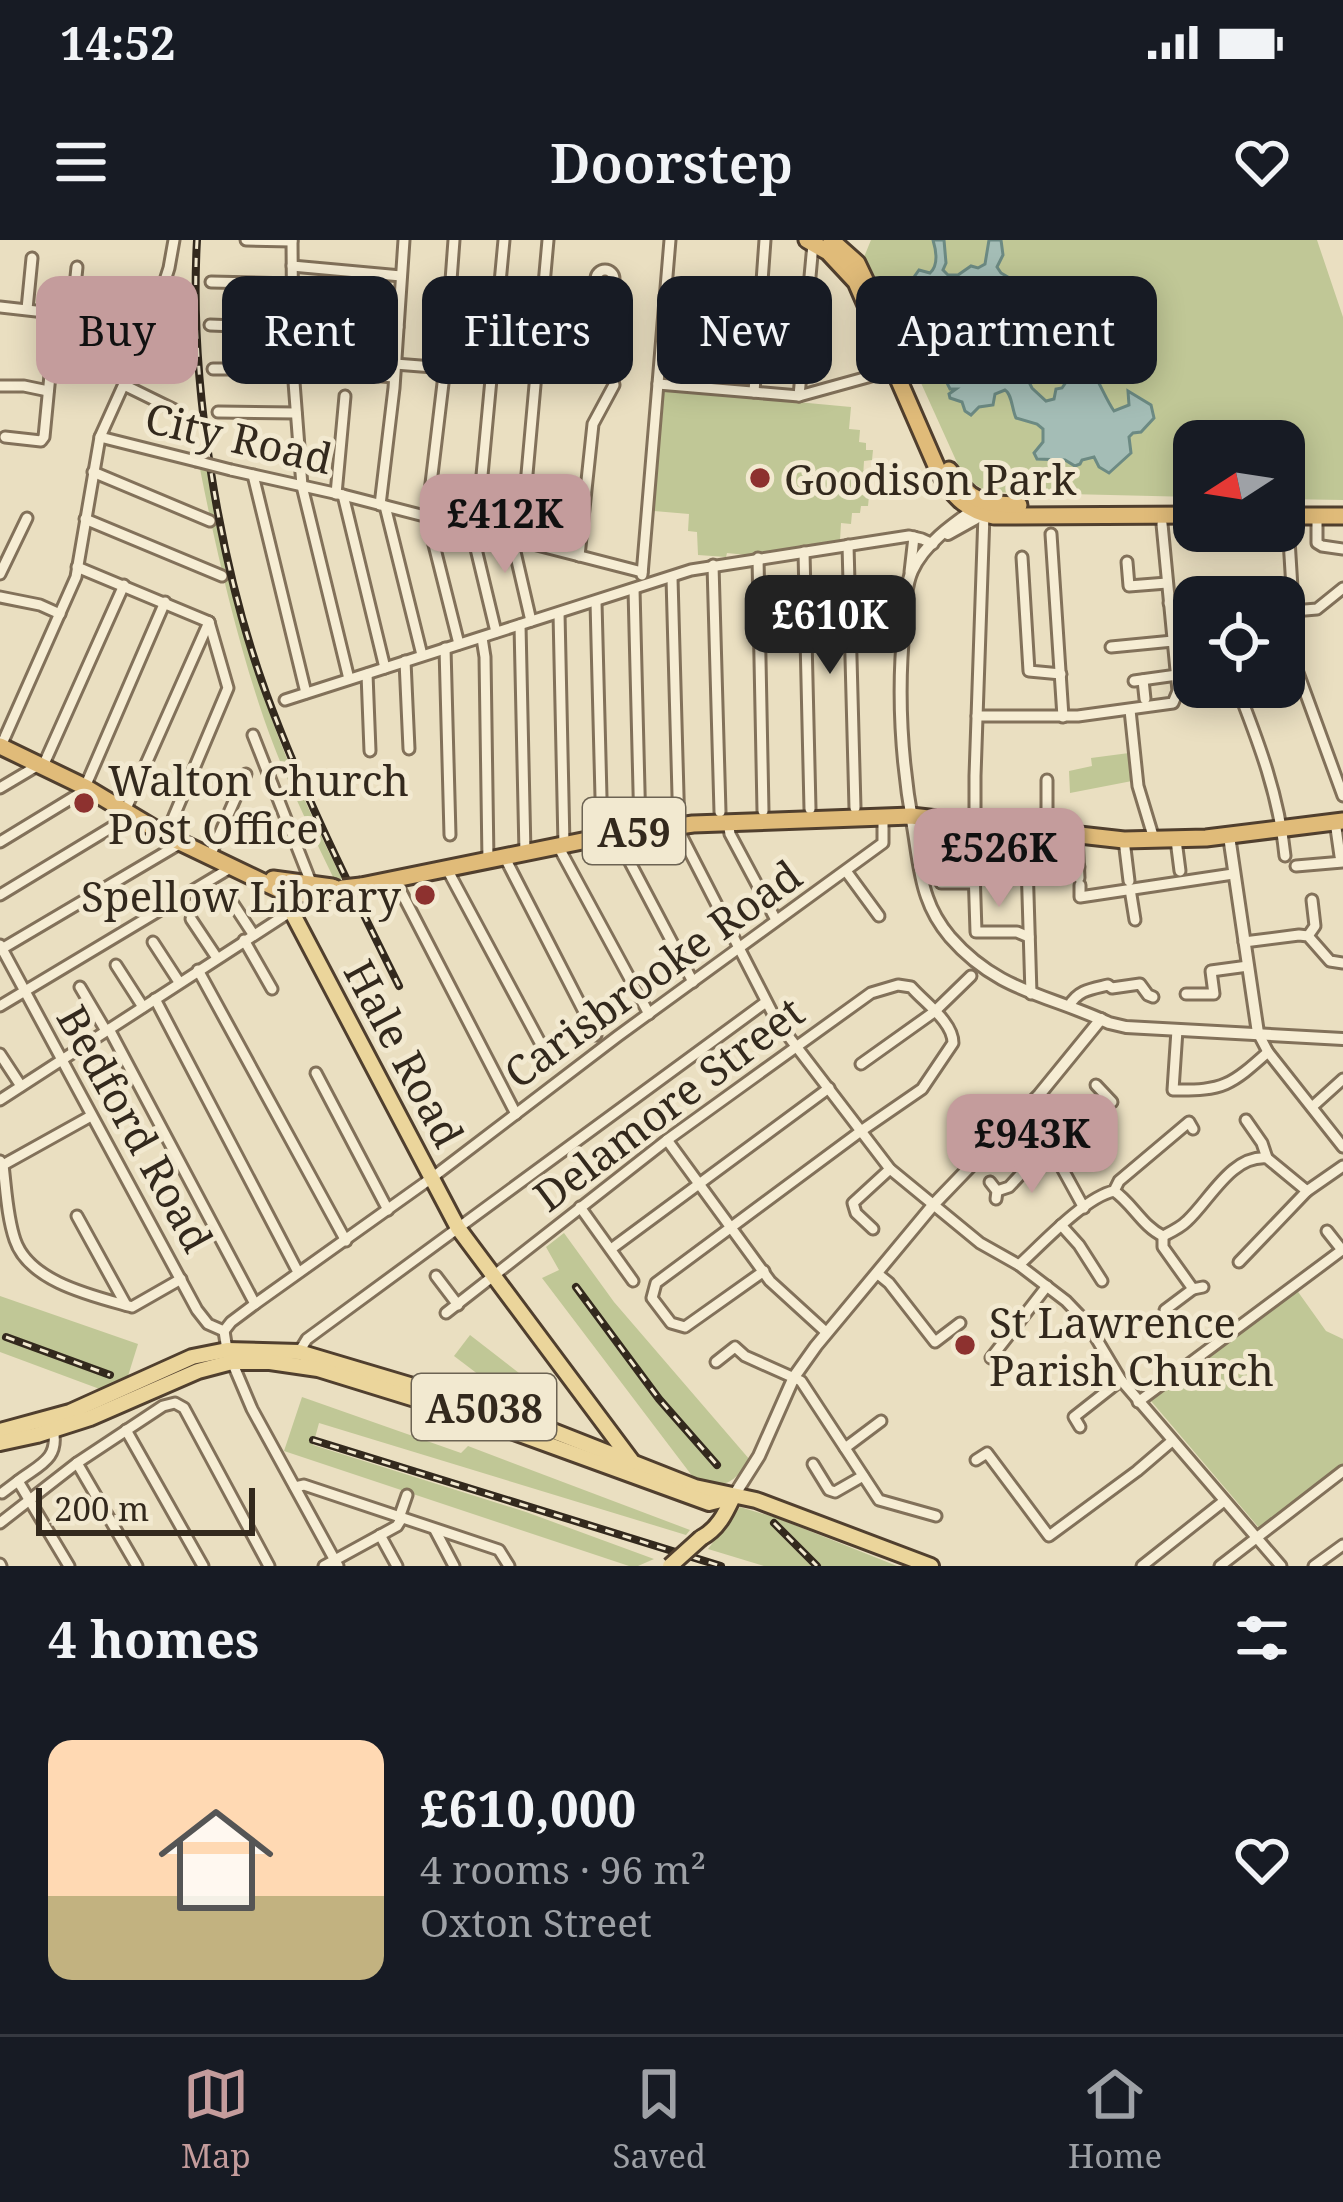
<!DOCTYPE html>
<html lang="en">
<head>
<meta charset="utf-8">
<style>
  :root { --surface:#171b24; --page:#20242c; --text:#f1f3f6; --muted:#9ea1a6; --line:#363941; --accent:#c49c9c }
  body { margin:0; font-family:"Noto Serif",serif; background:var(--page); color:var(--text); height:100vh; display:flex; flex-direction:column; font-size:45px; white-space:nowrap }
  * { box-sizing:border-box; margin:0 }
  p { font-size:39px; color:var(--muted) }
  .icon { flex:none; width:66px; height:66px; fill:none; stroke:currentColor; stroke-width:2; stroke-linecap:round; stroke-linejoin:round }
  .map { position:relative; height:1326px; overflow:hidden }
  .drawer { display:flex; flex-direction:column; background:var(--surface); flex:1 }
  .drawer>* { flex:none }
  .banner { position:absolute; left:36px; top:36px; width:1272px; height:108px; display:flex; gap:24px }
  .needle { width:78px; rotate:258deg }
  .fabs { position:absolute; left:1173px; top:180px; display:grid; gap:24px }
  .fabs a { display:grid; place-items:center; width:132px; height:132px; border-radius:24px; background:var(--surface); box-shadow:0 6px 30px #0003; font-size:60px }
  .scale { position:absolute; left:36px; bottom:30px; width:219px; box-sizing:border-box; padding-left:12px; border:6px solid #33291d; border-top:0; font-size:33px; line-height:42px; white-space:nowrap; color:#33291d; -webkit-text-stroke:9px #f2e9d0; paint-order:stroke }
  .price { position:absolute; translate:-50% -102px; padding:0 27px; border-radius:24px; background:var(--accent); color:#111; font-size:39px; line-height:78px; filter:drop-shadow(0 3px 6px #0008) }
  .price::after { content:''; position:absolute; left:50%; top:72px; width:36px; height:27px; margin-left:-18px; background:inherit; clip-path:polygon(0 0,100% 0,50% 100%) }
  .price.current { background:#222; color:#fff }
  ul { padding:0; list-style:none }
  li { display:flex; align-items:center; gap:36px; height:300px; padding:0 48px }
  li span { display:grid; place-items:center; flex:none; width:336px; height:240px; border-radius:24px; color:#555 }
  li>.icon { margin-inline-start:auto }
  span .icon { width:144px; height:144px; fill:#fffc; stroke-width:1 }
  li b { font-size:51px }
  h2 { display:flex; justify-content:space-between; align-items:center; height:144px; padding:0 48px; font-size:51px }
  .tag { padding:0 42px; border-radius:24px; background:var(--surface); box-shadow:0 6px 30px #0003; font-size:42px; line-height:108px }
  .tag.current { background:var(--accent); color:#111 }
  .status { display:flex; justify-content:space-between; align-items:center; height:84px; padding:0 60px; background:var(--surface); direction:ltr }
  .status svg { height:33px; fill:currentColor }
  header { display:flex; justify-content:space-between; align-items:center; height:156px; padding:0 48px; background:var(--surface); font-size:54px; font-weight:600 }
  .dock { display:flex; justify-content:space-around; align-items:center; height:168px; border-top:3px solid var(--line); background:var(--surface); font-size:33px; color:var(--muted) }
  .dock a { display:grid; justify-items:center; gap:6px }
  .dock .current { color:var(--accent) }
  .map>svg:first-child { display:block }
</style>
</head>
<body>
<div class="status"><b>14:52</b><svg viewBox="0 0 49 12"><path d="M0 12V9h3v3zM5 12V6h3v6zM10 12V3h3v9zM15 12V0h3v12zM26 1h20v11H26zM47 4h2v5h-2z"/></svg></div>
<header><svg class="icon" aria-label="menu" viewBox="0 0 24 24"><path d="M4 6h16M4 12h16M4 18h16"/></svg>Doorstep<svg class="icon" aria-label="heart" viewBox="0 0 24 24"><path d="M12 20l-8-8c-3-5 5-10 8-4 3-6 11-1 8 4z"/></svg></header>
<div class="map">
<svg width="1343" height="1326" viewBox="0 0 1343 1326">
  <rect width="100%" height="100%" fill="#eadfc1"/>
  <g fill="#c0c796">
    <polygon points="871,0 1317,0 1343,77 1343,260 1284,259 1284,201 1194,201 1194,257 988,252 964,238 864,17"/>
    <polygon points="665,150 851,167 849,189 860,190 859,202 866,203 866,210 873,210 872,220 864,221 862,255 869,256 868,266 861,266 860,273 852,273 851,284 841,283 840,301 746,315 727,313 726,317 698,315 697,292 688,291 689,274 654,271 663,152"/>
    <path d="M 200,229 L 210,232 C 226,305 241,378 262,450 C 282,514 312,578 342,639 L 334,639 C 309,587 283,534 264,479 C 236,397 217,314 200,229 Z"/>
    <polygon points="1129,513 1132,541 1070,553 1069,531 1092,526 1091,518"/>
    <path d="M 564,993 L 614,1062 L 750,1220 C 732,1244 726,1249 696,1241 L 542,1038 L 559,1030 L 546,1007 Z"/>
    <polygon points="1296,1049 1326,1091 1343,1099 1343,1227 1260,1289 1151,1161"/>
    <polygon points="0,1056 138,1104 128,1136 105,1151 0,1112"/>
    <polygon points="470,1095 528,1140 512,1160 454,1116"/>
    <polygon points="302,1157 461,1213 468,1206 690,1290 686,1295 319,1183 313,1205 526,1272 654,1319 638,1326 629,1326 284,1211"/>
    <polygon points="740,1267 777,1278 897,1326 764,1326 708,1309"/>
  </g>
  <path fill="#a4bdb6" stroke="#6c8a83" stroke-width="3" d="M 933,0 L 944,0 L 946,23 L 943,30 L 948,35 L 958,35 L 971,26 L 978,28 L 985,24 L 989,0 L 1001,0 L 1003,15 L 997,27 L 1001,33 L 1013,40 L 1026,38 L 1023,50 L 1038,74 L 1037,81 L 1027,88 C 1027,96 1034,108 1042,110 L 1046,124 L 1036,130 L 1029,142 L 1032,148 L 1046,161 L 1054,159 L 1056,149 L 1062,148 L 1066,142 L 1065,133 L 1071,132 L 1075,122 L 1082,119 C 1097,133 1103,155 1114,171 L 1129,165 L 1128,151 L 1151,165 L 1154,178 L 1141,192 L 1133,193 L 1129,197 L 1131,213 L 1109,233 L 1099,227 L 1094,217 L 1082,220 L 1080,224 L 1075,226 L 1065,220 L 1037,219 L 1034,213 L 1043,202 L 1043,189 L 1037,184 L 1016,178 C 1012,170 1012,154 1005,150 L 995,154 L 993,165 L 979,167 L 971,175 L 965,171 L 962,162 L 950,158 L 949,154 L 956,149 L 950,149 L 946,141 L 949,137 L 942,140 L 939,133 L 952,122 L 953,112 L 947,98 L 954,86 L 952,76 L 919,46 L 914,37 L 919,30 L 930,33 C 939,25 936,10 933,0 Z"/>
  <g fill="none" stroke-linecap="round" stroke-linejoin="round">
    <g stroke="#82715a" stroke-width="15">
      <g id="minor">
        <polyline points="246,0 292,1"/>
        <polyline points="292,0 293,129 302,246 349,439"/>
        <polyline points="454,0 444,135 427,277 459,404"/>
        <polyline points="292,26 401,36"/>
        <circle cx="605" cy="39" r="9"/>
        <polyline points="211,42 292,44"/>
        <polyline points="0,67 151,84"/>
        <polyline points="27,69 32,18"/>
        <polyline points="72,75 77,27"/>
        <polyline points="291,77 398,87"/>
        <polyline points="210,85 292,88"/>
        <polyline points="395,124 537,135"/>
        <polyline points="213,129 293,129 394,137"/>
        <polyline points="658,144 799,156 904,127"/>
        <polyline points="124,145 179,172"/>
        <polyline points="0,146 24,146 48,151"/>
        <polyline points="754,152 765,0"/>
        <polyline points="799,156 813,4"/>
        <polyline points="218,172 296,173"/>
        <polyline points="5,197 41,201 44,197 56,73"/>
        <polyline points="100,197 196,221"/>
        <polyline points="231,230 343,255 642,332"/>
        <polyline points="93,232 210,281"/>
        <polyline points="253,235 306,453"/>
        <polyline points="336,254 345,156"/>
        <polyline points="343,255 385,428"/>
        <polyline points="380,265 394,148 404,0"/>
        <polyline points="385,266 422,415"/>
        <polyline points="1317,276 1317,303 1322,306 1343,309"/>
        <polyline points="85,279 222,336"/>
        <polyline points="1288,283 1297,430 1343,556"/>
        <polyline points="471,288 496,392"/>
        <polyline points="477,289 504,0"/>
        <polyline points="1051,294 1063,477"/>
        <polyline points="512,299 531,381"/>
        <polyline points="521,301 548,0"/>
        <polyline points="848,305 855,568"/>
        <polyline points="804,312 810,569"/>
        <polyline points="579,316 593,184 614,145 610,127 593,105 593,92 601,79 604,48"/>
        <polyline points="1022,317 1029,431 1061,434"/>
        <polyline points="758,318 763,571"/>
        <polyline points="1127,322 1129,346 1167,343"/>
        <polyline points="713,325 720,572"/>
        <polyline points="77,327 209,382"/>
        <polyline points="910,332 914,297"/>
        <polyline points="0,334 27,278"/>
        <polyline points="642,335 670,0"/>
        <polyline points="672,338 679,591 776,780 890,929 980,1003 1019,1025 1066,1061 1087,1083 1121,1140 1281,1326"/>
        <polyline points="634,349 640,590"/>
        <polyline points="0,357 40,365 60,374"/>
        <polyline points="596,362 602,596"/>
        <polyline points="1169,363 1194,363"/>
        <polyline points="1293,371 1317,369 1343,348"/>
        <polyline points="559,373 564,605"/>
        <polyline points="520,385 525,613"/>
        <polyline points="482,398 485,417 488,621"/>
        <polyline points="1111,407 1173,401"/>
        <polyline points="445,408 450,595"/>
        <polyline points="405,421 409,509"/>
        <polyline points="367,434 370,511"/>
        <polyline points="1143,440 1145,459"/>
        <polyline points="1134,441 1177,435"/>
        <path d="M 1237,447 C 1259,503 1279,556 1285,616"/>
        <polyline points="285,460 691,330 909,296 922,299 933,304"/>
        <polyline points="1130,470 1138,546 1154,599"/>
        <polyline points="977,476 1078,476 1173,463 1178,451 1162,284"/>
        <polyline points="253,495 312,645"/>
        <polyline points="1,506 76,337 100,197 151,84 169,28 174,0"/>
        <polyline points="43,526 124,345"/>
        <polyline points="1047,540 1047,592"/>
        <polyline points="85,547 165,362"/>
        <polyline points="0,548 37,526"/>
        <polyline points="125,571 209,382"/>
        <polyline points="1335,581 1340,616"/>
        <polyline points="728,582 730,594 776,680"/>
        <polyline points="1026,589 1031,754"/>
        <polyline points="615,594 693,742"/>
        <polyline points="166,595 228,448 209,382"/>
        <polyline points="1077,595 1079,638"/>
        <polyline points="1124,600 1129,641"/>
        <polyline points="1176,600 1180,631"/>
        <polyline points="0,602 87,549"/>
        <polyline points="558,606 649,774"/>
        <polyline points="210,616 246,534"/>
        <polyline points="505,618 596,795"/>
        <polyline points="975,624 975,536 984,274"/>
        <polyline points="1296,626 1343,622"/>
        <polyline points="1059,628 1079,627"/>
        <polyline points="447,629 551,823"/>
        <polyline points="974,629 976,692 1017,692 1029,697"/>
        <polyline points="846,631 879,676"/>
        <polyline points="395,640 516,874"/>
        <polyline points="941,643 975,643"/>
        <polyline points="1080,645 1080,657 1233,634"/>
        <polyline points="1130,649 1135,680"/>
        <polyline points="0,655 132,575"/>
        <polyline points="230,659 253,694"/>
        <polyline points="191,679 217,718"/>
        <polyline points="1308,696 1315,686 1312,660"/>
        <polyline points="244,700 272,749"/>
        <polyline points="153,702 179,742"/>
        <polyline points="1244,702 1299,695 1308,696 1330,721 1343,723"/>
        <polyline points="0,705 197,1070 208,1084 224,1091"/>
        <polyline points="0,710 181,603"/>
        <polyline points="116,725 143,767"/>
        <polyline points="198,730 346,1001"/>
        <polyline points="80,747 106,791"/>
        <polyline points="1186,754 1214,754 1211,731 1248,726"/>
        <polyline points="155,759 298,1032"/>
        <polyline points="0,766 232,627"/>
        <path d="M 1069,766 C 1078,750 1091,749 1108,745 L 1112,748 L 1140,744 L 1148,755 L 1153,757"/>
        <polyline points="109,789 255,1064"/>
        <path d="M 1177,790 L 1173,850 C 1224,851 1231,845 1268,812"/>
        <polyline points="1258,793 1268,812 1343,907"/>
        <polyline points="0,814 21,846"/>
        <polyline points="861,824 934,772 971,736"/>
        <polyline points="316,833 388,970"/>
        <polyline points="1096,845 1112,862"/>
        <polyline points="0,860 293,670"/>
        <polyline points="1312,867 1343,839"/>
        <polyline points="1042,874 1065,894"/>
        <polyline points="1246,880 1262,903 1267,918"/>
        <polyline points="667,900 770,1041 827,1093"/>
        <path d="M 0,921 L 3,925 C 6,949 7,977 15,1000 C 29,1042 93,1056 132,1067 L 181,1039"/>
        <polyline points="3,925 91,876"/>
        <polyline points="990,942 997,951 996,959"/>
        <polyline points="997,951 1009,947 1036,918 1056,917"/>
        <path d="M 1114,951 C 1132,963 1143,987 1163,996 C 1171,992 1180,988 1187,981 C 1210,960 1231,915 1267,918 L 1307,951 L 1343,926"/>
        <polyline points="580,967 633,1041"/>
        <polyline points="1084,968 1056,917 1065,894 1105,856"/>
        <polyline points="77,976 126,1065"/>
        <polyline points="1061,985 1079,1005 1102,1041"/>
        <polyline points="873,989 856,973 853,963 890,929"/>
        <polyline points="1327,991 1342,1010"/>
        <polyline points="1163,996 1163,1007 1193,1049 1203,1047"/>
        <polyline points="611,1009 829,848"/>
        <polyline points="1239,1022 1307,951"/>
        <path d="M 1019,1025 C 1041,1005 1085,957 1114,951 L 1119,941 L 1189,882 L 1193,889"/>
        <polyline points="878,1034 889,1043 935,1102 960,1083"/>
        <polyline points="436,1036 458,1065"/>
        <polyline points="1165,1070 1193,1049"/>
        <path d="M 446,1073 L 667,900 L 871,753 L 898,745 L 911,747 C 925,763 953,782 953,803 L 922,849 L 861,891 L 656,1043 L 652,1058 L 671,1083 L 685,1087 L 764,1031"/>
        <polyline points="224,1091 231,1082 255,1064 433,937 618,796 883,603 883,577"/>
        <polyline points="224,1091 227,1110 252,1169 338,1326"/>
        <polyline points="299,1112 307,1099 766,762"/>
        <polyline points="991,1118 1047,1046"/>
        <polyline points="716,1122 735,1107 745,1116 801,1141 879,1260 936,1276"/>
        <polyline points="1138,1162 1342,1010"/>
        <polyline points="1080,1187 1074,1177 1121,1140"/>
        <path d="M 53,1189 C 60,1219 39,1225 18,1241 L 69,1326"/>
        <polyline points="126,1190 203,1326"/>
        <polyline points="845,1208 881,1181"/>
        <polyline points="976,1220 987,1213 1049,1296 1137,1231 1172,1201"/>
        <polyline points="77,1223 137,1326"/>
        <polyline points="813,1224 829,1250 835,1252 863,1236"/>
        <polyline points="295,1247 304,1245 499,1310 509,1326"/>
        <polyline points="2,1253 18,1241"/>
        <polyline points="399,1278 407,1255"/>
        <polyline points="0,1283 77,1223 163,1166 175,1163 184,1168 269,1326"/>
        <polyline points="435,1290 454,1326"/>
        <polyline points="380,1295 397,1326"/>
        <polyline points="0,1324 1,1326"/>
        <polyline points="324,1326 397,1286 402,1278"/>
        <polyline points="1142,1326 1224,1261"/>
        <polyline points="1220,1326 1343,1231"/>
        <polyline points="1314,1326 1343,1305"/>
      </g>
    </g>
    <g stroke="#82715a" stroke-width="16">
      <g id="tertiary">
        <path d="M 976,268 C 953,284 924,304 912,331 C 905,347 905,368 904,385 C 897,453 901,519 913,586 C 917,609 919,635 927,657 C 932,672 940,685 950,697 C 998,752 1047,754 1109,783 L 1126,787 L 1343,799"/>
        <polyline points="948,294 984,274 984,269"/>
        <polyline points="1229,596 1258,793"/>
        <polyline points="733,1257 759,1216 794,1137 816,1106 934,964 1039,855 1101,779"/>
      </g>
    </g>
    <g stroke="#503f2e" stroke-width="20">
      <g id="primary">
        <polyline points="286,647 284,652 286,661 458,988 631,1220"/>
        <polyline points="0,1191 70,1172 192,1117 227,1110 299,1112 487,1168 553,1191 695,1247 756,1260 931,1326"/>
        <polyline points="0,1203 37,1195 90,1178 198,1131 232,1122 270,1122 318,1129 470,1176 709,1263 733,1257"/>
        <path d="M 701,1298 C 718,1289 725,1274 733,1257"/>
      </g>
    </g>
    <g stroke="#503f2e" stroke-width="21">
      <g id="trunk">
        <path d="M 807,0 L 828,12 L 856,42 L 937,228 C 950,253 965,271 994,276 L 1194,275"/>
        <polyline points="831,0 857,23 877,65"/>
        <path d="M 949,230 C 969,261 983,265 1019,265"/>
        <polyline points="1284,276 1343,276"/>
        <polyline points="0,506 85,547 165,595 284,652 316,655 335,648"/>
        <polyline points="273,639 332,647"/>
        <polyline points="361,646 602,597 693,584 911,576 1124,600 1206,598 1343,581"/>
      </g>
    </g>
    <use href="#minor" stroke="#f6edd4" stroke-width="9"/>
    <use href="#tertiary" stroke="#f6edd4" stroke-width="10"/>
    <use href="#primary" stroke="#ebd59b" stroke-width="14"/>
    <use href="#trunk" stroke="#e0bb79" stroke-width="15"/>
    <g stroke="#33291d" stroke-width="8">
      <g id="rail">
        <path d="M 197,0 C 189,139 218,321 266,453 C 303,554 351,649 399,746"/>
        <polyline points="576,1047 659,1159 717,1225"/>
        <polyline points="6,1097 110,1135"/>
        <polyline points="313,1200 721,1326"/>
        <polyline points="774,1283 817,1326"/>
      </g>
    </g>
    <use href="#rail" stroke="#f2e9d0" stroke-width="3" stroke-dasharray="9" stroke-linecap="butt"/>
    <g stroke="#82715a" stroke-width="15" stroke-linecap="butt">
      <polyline id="minor-bridge" points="196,221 231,230"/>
    </g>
    <g stroke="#503f2e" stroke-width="20" stroke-linecap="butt">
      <polyline id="primary-bridge" points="670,1326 701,1298"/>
    </g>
    <g stroke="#503f2e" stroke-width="21" stroke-linecap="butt">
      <polyline id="trunk-bridge" points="343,648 361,646"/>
    </g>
    <use href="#minor-bridge" stroke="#f6edd4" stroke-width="9"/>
    <use href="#primary-bridge" stroke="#ebd59b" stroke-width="14"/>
    <use href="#trunk-bridge" stroke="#e0bb79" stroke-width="15"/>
  </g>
  <g fill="#8d312f" stroke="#f2e9d0" stroke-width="4.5">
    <circle cx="760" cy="238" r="12"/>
    <circle cx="84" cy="563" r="12"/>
    <circle cx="425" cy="655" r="12"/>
    <circle cx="965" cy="1105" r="12"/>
  </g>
  <g text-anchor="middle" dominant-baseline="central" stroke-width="10" stroke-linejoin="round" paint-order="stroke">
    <g fill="#f2e9d0" stroke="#6c6353" stroke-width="3">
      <rect x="583" y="558" width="102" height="66" rx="9"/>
      <rect x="412" y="1134" width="144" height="66" rx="9"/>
    </g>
    <g font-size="39" font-weight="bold" fill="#33291d">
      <text x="634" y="591">A59</text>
      <text x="484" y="1167">A5038</text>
    </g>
    <g font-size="42" fill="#33291d" stroke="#f2e9d0">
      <text transform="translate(239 197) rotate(13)">City Road</text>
      <text transform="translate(652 733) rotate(-36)">Carisbrooke Road</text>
      <text transform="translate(405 813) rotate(62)">Hale Road</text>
      <text transform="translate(668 863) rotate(-37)">Delamore Street</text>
      <text transform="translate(136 888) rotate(61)">Bedford Road</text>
    </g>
    <g font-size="42" fill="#33291d" stroke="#f2e9d0" text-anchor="start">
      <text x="784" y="238">Goodison Park</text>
      <text x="108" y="539">Walton Church<tspan x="108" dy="48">Post Office</tspan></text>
      <text x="401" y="655" text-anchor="end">Spellow Library</text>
      <text x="989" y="1081">St Lawrence<tspan x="989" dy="48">Parish Church</tspan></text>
    </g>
  </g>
</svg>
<div class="fabs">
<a><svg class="needle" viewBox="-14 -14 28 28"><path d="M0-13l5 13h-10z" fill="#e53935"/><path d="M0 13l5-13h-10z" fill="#9ea1a6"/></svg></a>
<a><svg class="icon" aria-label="locate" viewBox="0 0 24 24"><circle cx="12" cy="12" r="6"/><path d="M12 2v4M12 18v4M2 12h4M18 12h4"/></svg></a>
</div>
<div class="scale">200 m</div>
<b class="price" style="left:505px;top:336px">£412K</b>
<b class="price current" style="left:830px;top:437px">£610K</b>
<b class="price" style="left:999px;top:670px">£526K</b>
<b class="price" style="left:1032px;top:956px">£943K</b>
<div class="banner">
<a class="tag current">Buy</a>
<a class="tag">Rent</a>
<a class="tag">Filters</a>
<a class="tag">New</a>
<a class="tag">Apartment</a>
</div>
</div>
<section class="drawer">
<h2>4 homes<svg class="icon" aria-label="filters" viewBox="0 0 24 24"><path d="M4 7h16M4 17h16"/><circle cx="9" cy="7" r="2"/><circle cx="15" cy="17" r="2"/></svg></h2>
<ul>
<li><span style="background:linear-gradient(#ffd9b3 65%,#c2b280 0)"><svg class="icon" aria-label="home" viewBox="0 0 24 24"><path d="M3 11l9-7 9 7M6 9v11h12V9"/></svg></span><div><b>£610,000</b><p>4 rooms · 96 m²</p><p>Oxton Street</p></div><svg class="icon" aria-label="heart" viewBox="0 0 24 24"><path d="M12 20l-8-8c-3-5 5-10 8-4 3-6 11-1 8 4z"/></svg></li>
</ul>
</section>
<nav class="dock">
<a class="current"><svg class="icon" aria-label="map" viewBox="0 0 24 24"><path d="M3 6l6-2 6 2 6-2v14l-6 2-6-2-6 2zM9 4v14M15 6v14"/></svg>Map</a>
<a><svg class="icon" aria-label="saved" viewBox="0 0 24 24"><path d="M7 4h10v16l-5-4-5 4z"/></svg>Saved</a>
<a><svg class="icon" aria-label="home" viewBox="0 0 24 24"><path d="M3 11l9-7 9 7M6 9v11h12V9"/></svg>Home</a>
</nav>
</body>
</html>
